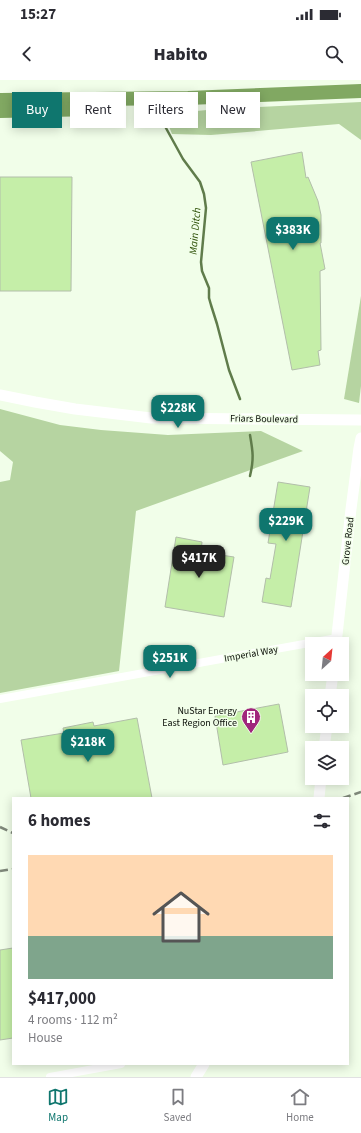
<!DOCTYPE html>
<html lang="en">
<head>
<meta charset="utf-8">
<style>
  :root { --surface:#fff; --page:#f2f2f3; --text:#2b2b33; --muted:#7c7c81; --line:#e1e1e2; --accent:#0f766e }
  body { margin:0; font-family:"Source Sans 3",sans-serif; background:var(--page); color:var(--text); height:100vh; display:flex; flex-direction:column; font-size:15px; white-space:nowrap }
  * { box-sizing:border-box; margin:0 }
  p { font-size:13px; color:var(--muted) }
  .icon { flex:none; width:22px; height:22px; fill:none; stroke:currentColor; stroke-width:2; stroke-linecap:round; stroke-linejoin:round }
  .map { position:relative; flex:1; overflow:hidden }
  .side { position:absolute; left:12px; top:717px; width:337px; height:268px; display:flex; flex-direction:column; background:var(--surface); border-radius:0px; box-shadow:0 2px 10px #0003 }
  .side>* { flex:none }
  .top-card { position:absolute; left:12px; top:12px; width:337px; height:36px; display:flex; gap:8px }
  .needle { width:26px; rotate:27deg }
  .fabs { position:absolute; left:305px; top:557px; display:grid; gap:8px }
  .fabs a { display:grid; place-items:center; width:44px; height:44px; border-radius:0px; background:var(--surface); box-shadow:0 2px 10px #0003; font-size:20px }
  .price { position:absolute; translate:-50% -34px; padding:0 9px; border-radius:8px; background:var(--accent); color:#fff; font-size:13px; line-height:26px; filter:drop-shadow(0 1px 2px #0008) }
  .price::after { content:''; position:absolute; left:50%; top:24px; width:12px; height:9px; margin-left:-6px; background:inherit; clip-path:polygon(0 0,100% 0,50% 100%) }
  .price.on { background:#222; color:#fff }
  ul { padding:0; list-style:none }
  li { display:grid; align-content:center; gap:8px; height:212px; padding:0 16px }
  li span { display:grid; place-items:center; height:124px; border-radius:0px; color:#555 }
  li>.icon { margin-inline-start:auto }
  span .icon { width:72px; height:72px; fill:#fffc; stroke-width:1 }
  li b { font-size:17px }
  h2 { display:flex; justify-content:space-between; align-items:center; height:48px; padding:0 16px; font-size:17px }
  .chip { padding:0 14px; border-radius:0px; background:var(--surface); box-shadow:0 2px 10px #0003; font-size:14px; line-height:36px }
  .chip.on { background:var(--accent); color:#fff }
  .status { display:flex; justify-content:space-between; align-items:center; height:28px; padding:0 20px; background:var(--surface); direction:ltr }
  .status svg { height:11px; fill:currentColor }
  header { display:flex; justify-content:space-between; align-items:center; height:52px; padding:0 16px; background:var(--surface); font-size:18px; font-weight:800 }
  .dock { display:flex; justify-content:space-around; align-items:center; height:56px; border-top:1px solid var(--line); background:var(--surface); font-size:11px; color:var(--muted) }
  .dock a { display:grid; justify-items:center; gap:2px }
  .dock .on { color:var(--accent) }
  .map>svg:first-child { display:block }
</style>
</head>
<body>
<div class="status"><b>15:27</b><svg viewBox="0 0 49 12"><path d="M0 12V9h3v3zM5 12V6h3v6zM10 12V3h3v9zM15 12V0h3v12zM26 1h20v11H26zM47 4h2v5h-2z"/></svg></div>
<header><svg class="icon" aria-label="back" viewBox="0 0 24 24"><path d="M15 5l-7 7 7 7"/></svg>Habito<svg class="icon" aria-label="search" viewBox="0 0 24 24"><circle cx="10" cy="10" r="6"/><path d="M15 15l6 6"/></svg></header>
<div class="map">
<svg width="361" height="997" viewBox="0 0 361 997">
  <rect width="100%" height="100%" fill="#f1fee9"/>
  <g fill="#b6d4a1">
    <polygon points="361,22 361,60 339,44 211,55 172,54 164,34 218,29"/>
    <polygon points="361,216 361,306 359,323 344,319"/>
    <polygon points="0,329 60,345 101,350 168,355 261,351 303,371 136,431 119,591 0,613 0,402 10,400 13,382 0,371"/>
  </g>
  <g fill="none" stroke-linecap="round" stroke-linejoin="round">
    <g stroke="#607c4b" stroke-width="2.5">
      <polyline points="161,39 183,79 200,102 204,114 206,128 201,182 202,191 209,208 209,218 211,225 217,244 229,290 240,319"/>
      <path d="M 250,396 C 254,379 253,372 250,355"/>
    </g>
  </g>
  <g fill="#c5eea8" stroke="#b2beaa">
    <polygon points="302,72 306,98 308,97 318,121 321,135 321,163 320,163 325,189 320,191 321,270 318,271 320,285 292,290 251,82"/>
    <polygon points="0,97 72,97 71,211 0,211"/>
    <polygon points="278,402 310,407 291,527 262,522 266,498 270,499 276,464 268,463"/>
    <polygon points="176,457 202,462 201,472 234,477 224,537 165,527"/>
    <polygon points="279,624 288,672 223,685 215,636"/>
    <polygon points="137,638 152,718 31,718 21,660 64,653 63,648 93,642 94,646"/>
    <polygon points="13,868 13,958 0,960 0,870"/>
  </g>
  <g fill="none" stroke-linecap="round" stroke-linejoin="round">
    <g stroke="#fff" stroke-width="8">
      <polyline points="0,619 337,558"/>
      <polyline points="50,997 121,984"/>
    </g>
    <g stroke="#fff" stroke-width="11">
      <polyline points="0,315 35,322 75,329 151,338 361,340"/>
      <polyline points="336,564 351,429 359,368 361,358"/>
      <polyline points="330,616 333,594"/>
      <polyline points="324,668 327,646"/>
      <polyline points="319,718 321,698"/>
      <polyline points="196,997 204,984"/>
    </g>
    <g stroke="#81a862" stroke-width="14">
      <polyline points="0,20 188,18 361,11"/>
      <polyline points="0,31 96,29 115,24"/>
    </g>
    <g stroke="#7e8779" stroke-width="2.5" stroke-dasharray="8 4" stroke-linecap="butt">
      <polyline points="343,718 361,712"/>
      <polyline points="0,747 13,753"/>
      <polyline points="0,791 13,789"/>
    </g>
  </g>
  <defs>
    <g id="building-pin" transform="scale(1)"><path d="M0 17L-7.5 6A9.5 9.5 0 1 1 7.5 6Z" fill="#a0257c" stroke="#f1fee9"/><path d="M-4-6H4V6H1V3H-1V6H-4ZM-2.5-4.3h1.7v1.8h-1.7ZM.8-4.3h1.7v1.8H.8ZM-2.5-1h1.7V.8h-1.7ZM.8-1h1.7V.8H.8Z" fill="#fff"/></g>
  </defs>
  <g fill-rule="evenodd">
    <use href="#building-pin" x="251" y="637"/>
  </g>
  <g text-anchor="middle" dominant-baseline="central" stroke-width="3" stroke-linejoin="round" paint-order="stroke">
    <g font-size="10" fill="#0b0f08" stroke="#f1fee9">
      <text transform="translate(264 339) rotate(1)">Friars Boulevard</text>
      <text transform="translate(348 461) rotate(-84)">Grove Road</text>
      <text transform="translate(251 574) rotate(-10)">Imperial Way</text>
    </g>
    <g font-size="10" fill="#0b0f08" stroke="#f1fee9" text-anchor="end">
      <text x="237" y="631">NuStar Energy<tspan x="237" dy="12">East Region Office</tspan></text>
    </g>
    <g font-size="11" font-style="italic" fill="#2f5209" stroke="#f1fee9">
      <text transform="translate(195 151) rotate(-85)">Main Ditch</text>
    </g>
  </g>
</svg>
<div class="fabs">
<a><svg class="needle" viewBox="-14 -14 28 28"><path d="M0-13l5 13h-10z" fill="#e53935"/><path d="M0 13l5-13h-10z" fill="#7c7c81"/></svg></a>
<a><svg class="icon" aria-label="locate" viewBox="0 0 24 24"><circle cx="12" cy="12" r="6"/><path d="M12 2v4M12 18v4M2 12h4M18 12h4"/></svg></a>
<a><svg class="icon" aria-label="layers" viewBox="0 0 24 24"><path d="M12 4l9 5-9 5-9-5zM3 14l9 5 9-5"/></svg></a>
</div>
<b class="price" style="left:293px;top:171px">$383K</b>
<b class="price" style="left:178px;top:349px">$228K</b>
<b class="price" style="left:286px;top:462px">$229K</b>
<b class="price on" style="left:199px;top:499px">$417K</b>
<b class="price" style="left:170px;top:599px">$251K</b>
<b class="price" style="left:88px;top:683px">$218K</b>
<div class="top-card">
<a class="chip on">Buy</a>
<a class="chip">Rent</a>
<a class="chip">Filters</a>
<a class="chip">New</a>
</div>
<section class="side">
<h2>6 homes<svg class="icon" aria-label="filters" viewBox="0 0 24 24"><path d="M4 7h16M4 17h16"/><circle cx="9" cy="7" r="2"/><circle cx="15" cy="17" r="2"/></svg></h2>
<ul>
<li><span style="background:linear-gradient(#ffd9b3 65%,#7fa58c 0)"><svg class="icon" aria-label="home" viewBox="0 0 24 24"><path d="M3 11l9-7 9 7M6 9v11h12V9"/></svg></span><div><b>$417,000</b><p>4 rooms · 112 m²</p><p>House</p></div></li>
</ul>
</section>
</div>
<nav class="dock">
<a class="on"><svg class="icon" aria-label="map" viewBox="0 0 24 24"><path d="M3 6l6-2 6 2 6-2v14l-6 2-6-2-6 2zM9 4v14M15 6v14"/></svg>Map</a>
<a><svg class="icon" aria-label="saved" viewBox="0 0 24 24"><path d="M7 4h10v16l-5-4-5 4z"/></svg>Saved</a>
<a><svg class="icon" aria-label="home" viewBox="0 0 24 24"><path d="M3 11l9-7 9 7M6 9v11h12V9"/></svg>Home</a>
</nav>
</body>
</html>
